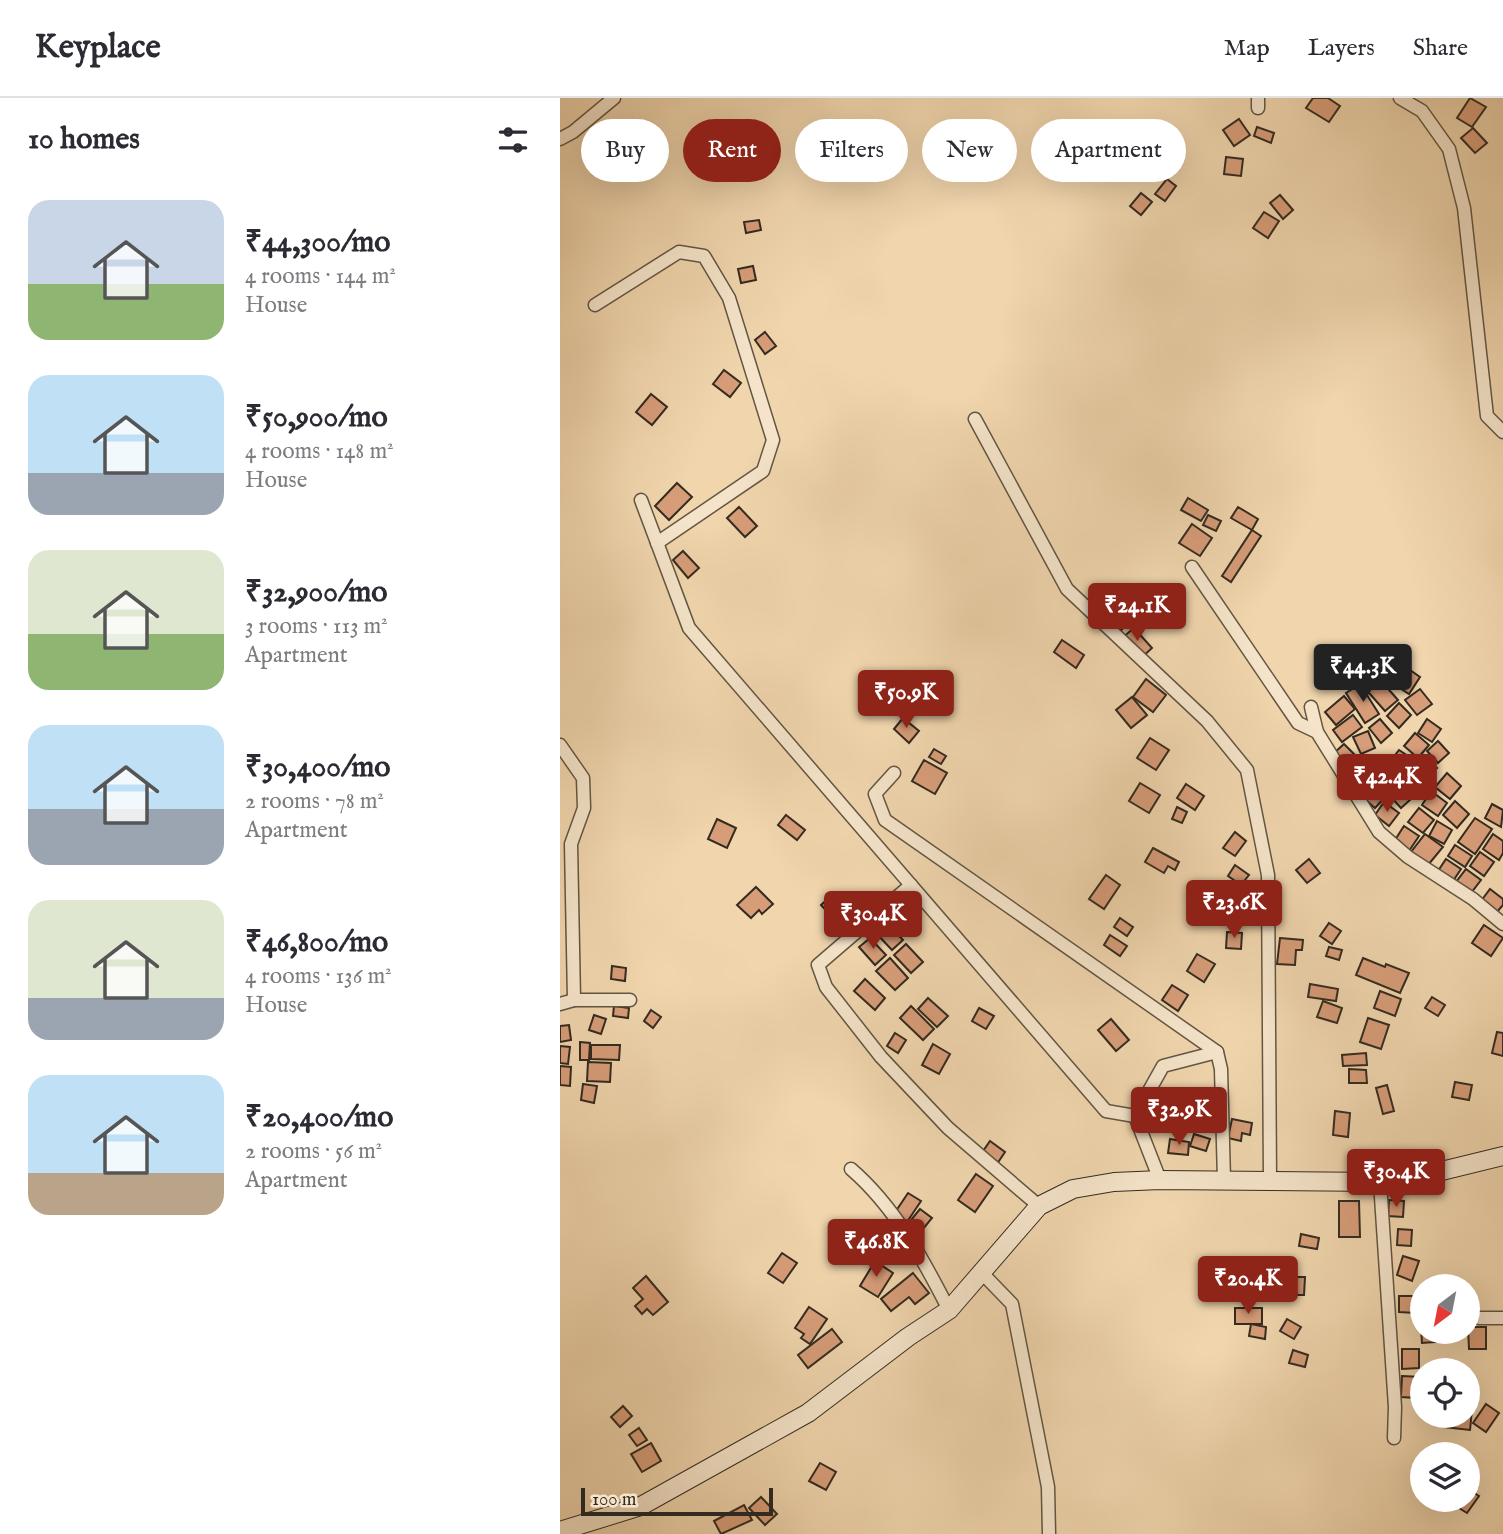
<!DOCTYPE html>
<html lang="en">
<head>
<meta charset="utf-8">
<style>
  :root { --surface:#fff; --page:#f7f7f7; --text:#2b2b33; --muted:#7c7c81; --line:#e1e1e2; --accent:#8f2418 }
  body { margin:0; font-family:"IM FELL English",serif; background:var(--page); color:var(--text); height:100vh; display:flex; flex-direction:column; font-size:26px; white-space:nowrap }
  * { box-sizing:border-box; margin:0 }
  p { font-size:23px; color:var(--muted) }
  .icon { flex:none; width:38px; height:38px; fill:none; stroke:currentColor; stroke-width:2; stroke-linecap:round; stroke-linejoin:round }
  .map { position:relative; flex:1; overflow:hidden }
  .sheet { display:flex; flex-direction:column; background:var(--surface); width:560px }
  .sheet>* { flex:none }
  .guide { position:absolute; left:21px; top:21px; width:665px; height:63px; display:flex; gap:14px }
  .needle { width:46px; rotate:212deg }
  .controls { position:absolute; left:850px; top:1176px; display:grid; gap:14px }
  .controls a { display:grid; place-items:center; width:70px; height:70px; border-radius:50%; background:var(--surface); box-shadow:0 7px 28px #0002; font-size:35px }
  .scale { position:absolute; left:21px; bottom:18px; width:192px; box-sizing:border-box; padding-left:7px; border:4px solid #332b20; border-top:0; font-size:19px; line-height:24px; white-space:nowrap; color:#332b20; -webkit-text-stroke:5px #f5e4ca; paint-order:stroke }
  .price { position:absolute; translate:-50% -60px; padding:0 16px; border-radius:7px; background:var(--accent); color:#fff; font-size:23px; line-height:46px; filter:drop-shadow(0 2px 4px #0008) }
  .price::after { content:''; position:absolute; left:50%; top:42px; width:21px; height:16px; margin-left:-10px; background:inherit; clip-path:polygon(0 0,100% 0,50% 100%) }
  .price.active { background:#222; color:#fff }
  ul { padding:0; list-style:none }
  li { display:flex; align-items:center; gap:21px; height:175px; padding:0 28px }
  li span { display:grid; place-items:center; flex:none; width:196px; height:140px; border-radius:21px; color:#555 }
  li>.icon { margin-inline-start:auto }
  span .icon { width:84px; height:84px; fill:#fffc; stroke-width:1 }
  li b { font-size:30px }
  h2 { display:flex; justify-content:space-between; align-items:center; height:84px; padding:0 28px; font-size:30px }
  .tag { padding:0 24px; border-radius:32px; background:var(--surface); box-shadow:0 7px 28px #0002; font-size:24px; line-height:63px }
  .tag.active { background:var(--accent); color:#fff }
  header { display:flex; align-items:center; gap:42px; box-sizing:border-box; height:98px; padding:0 35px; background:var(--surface); border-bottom:2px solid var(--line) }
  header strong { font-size:33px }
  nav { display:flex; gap:38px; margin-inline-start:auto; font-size:24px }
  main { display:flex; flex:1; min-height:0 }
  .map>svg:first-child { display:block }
</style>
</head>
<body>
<header>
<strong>Keyplace</strong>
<nav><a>Map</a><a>Layers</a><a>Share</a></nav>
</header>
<main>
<section class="sheet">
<h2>10 homes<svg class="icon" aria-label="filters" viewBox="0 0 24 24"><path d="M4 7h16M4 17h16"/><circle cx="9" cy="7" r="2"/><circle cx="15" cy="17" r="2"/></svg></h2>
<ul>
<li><span style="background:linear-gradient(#c9d6e8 60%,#8fb573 0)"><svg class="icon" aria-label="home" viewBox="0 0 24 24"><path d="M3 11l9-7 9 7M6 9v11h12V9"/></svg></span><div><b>₹44,300/mo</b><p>4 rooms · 144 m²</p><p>House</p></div></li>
<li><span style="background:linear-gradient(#bfe0f5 70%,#9aa5b1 0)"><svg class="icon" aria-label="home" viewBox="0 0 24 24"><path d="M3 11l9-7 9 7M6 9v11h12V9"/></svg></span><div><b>₹50,900/mo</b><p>4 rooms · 148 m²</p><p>House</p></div></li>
<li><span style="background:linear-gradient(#dfe7d0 60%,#8fb573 0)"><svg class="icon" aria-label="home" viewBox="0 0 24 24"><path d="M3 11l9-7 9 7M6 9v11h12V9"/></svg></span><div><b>₹32,900/mo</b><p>3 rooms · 113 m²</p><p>Apartment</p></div></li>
<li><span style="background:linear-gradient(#bfe0f5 60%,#9aa5b1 0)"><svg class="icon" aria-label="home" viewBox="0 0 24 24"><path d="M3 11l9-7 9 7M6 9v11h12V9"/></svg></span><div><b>₹30,400/mo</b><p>2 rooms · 78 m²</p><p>Apartment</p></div></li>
<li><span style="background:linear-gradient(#dfe7d0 70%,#9aa5b1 0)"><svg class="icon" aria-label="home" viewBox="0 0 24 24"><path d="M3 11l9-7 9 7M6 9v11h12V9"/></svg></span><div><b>₹46,800/mo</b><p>4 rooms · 136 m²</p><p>House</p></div></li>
<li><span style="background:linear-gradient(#bfe0f5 70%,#b9a48a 0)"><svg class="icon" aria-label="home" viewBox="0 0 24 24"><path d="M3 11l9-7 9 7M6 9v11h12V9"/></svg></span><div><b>₹20,400/mo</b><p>2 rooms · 56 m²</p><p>Apartment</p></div></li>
</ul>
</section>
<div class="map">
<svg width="943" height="1436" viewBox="0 0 943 1436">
  <rect width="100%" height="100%" fill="#f0d5ad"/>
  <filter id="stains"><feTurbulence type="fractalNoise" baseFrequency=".00286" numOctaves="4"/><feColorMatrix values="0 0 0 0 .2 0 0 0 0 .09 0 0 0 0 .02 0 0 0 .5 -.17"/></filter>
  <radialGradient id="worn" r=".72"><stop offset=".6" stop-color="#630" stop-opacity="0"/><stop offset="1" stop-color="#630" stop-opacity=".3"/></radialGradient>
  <g fill="#d79d79" stroke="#332b20" stroke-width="2">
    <polygon points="753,0 768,0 780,8 769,24 746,10"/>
    <polygon points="910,0 926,9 912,29 897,20"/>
    <polygon points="679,21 690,37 674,48 663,32"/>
    <polygon points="697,29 714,35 711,45 694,38"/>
    <polygon points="913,30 927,45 915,55 901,40"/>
    <polygon points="666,59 683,61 681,78 664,76"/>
    <polygon points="607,81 616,88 605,103 595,96"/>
    <polygon points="581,95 592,104 581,117 570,108"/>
    <polygon points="720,97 733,112 723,121 710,105"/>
    <polygon points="704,114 719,123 708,140 693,130"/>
    <polygon points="199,122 201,132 186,135 184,124"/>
    <polygon points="193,168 196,182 181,185 178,171"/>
    <polygon points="205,234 216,248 205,256 195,242"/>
    <polygon points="164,272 181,285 170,299 153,286"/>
    <polygon points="91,296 107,309 92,327 76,314"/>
    <polygon points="117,385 132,399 109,422 95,408"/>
    <polygon points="628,400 648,412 641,423 621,412"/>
    <polygon points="179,409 197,428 185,439 167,420"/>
    <polygon points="678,409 698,421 692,432 671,420"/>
    <polygon points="648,417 661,423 656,433 643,427"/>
    <polygon points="632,426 652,440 640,458 619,445"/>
    <polygon points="692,432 701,438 671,484 662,478"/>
    <polygon points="123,453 139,470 128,480 113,462"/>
    <polygon points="593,489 610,500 599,517 582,506"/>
    <polygon points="534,493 550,503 540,517 525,506"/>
    <polygon points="554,511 569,521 560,534 545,523"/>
    <polygon points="574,530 592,550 580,561 562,540"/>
    <polygon points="502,542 524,557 516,570 494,554"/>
    <polygon points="840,565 860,579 849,596 829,583"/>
    <polygon points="815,576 838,602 825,613 802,587"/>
    <polygon points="586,581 606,597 593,614 573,599"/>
    <polygon points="800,586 819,616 805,625 786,595"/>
    <polygon points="860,591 872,606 857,617 845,602"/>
    <polygon points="784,598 795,611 776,627 765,614"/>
    <polygon points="572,599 587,617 571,630 556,612"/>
    <polygon points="839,605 851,617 839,630 827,618"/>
    <polygon points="793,617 802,629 782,644 773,632"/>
    <polygon points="343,620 359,633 349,645 334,631"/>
    <polygon points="820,621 832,635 821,645 809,630"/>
    <polygon points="867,621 881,631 872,644 858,635"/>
    <polygon points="808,633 815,650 801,656 793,639"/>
    <polygon points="855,635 869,647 858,660 844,648"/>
    <polygon points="590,640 609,652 596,672 577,660"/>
    <polygon points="878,643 889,655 878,665 867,653"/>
    <polygon points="784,646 795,657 784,667 773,656"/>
    <polygon points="374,651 386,658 381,666 369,659"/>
    <polygon points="839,652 854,662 844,676 829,665"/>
    <polygon points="864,657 877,670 866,681 853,668"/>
    <polygon points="798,660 808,672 792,684 783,672"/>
    <polygon points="364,662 387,675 375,696 352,683"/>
    <polygon points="825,670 839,681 829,694 815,683"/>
    <polygon points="851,672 865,684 856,695 841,683"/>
    <polygon points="887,675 901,688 890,701 875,689"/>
    <polygon points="580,685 600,697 589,715 569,703"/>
    <polygon points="812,685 826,698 815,710 800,697"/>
    <polygon points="626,686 644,698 635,712 617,700"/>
    <polygon points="838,688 851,701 841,710 829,697"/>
    <polygon points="871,693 887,705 878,718 862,707"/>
    <polygon points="895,703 909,716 897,730 883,717"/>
    <polygon points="824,704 839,715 829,728 815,717"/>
    <polygon points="932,706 943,712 941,729 925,720"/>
    <polygon points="617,709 627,714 622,725 612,721"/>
    <polygon points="859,710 874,722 863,735 848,724"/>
    <polygon points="226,717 245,732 237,742 218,727"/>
    <polygon points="915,720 932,731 915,756 898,744"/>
    <polygon points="157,721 176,730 167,750 148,741"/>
    <polygon points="877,723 892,732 884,746 869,738"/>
    <polygon points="844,728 859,738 849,753 835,742"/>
    <polygon points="675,734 686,743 675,758 663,750"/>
    <polygon points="865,736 883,749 868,767 851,754"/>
    <polygon points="933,736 943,743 943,755 939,762 923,751"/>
    <polygon points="895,747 912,758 905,769 888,758"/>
    <polygon points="593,750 619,764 615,772 608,768 604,775 585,764"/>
    <polygon points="920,754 934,764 924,778 910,768"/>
    <polygon points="749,761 760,775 747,785 736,772"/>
    <polygon points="886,761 901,771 893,783 878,773"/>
    <polygon points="675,767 689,777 681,787 668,778"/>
    <polygon points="906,771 921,782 911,795 896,784"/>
    <polygon points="546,777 560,787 544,811 529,801"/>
    <polygon points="196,789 213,806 202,816 199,812 191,820 177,807"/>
    <polygon points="930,791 943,801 943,807 936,815 921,803"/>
    <polygon points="272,797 287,815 277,824 261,807"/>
    <polygon points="665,801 693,805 691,825 669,823 671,814 663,813"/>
    <polygon points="560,820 573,829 567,838 554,829"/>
    <polygon points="325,823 343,842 332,852 314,833"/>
    <polygon points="769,825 781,833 772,846 760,838"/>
    <polygon points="924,827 943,840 931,858 912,845"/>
    <polygon points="667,834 682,835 681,851 666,850"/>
    <polygon points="550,837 567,848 560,858 544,847"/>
    <polygon points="310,840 326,857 315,867 299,849"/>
    <polygon points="720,840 743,842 742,852 736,852 735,867 717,866"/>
    <polygon points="346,846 363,864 351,875 334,857"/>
    <polygon points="769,849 782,852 779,862 766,858"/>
    <polygon points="637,856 655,866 644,884 627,873"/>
    <polygon points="330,860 348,880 335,892 316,873"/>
    <polygon points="803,860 825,869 826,866 849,875 840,895 796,877"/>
    <polygon points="52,868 66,870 65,883 51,881"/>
    <polygon points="305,881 325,900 315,912 294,893"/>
    <polygon points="750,886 778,891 776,903 748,899"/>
    <polygon points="612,887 628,897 618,913 602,902"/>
    <polygon points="820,893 841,901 835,918 814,910"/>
    <polygon points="872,899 885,907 878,918 865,910"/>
    <polygon points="368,900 388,918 377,929 358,911"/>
    <polygon points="763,903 782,910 777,925 757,919"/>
    <polygon points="54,908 69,910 68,920 53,918"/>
    <polygon points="351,908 374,931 363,942 340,920"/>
    <polygon points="419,910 434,918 426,931 412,923"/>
    <polygon points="91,912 101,919 93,930 84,923"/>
    <polygon points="34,917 46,921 41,936 29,932"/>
    <polygon points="808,920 829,927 821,951 800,944"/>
    <polygon points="551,921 569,942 556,953 538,932"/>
    <polygon points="9,927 11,942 0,944 0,928"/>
    <polygon points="937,934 943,935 943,958 932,955"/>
    <polygon points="335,935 346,942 338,955 327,948"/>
    <polygon points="20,944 30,945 29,962 20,962"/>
    <polygon points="373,946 390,956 379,976 362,967"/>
    <polygon points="31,947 60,947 59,962 31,961"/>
    <polygon points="0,948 10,949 8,966 0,965"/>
    <polygon points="806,955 807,967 783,968 782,957"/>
    <polygon points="28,964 51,965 50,984 27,983"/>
    <polygon points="0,968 11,969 10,988 0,987"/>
    <polygon points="789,971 806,972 807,985 789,985"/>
    <polygon points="895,984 912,987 909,1002 892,999"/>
    <polygon points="23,986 37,988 34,1005 21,1002"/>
    <polygon points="827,987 834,1013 823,1016 816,990"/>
    <polygon points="611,1006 629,1008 626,1035 608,1033"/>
    <polygon points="634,1008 653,1013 648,1030 629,1025"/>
    <polygon points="775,1013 790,1015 788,1039 773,1037"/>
    <polygon points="672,1021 692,1025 690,1037 682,1035 681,1043 668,1040"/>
    <polygon points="634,1036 650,1041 646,1053 630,1048"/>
    <polygon points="610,1041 629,1044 628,1057 608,1055"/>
    <polygon points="430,1043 445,1054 435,1069 419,1059"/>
    <polygon points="416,1076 433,1088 415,1114 398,1102"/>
    <polygon points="348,1095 361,1103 345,1127 332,1119"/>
    <polygon points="829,1102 844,1103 843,1119 828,1118"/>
    <polygon points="779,1103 799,1103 800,1139 779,1139"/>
    <polygon points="360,1111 372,1120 354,1142 342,1133"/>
    <polygon points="838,1131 852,1132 851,1148 837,1147"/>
    <polygon points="741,1136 759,1140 757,1151 739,1148"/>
    <polygon points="222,1155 237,1165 223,1185 208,1175"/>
    <polygon points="843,1158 859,1163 852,1183 837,1177"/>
    <polygon points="315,1163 333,1175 318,1199 300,1188"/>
    <polygon points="353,1175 369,1195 355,1206 349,1199 331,1213 321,1201"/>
    <polygon points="86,1178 108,1204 93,1217 87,1211 82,1216 75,1208 83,1201 73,1190"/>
    <polygon points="730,1179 745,1179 744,1197 729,1197"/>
    <polygon points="839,1198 856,1198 855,1215 839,1214"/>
    <polygon points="249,1209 267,1221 250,1246 241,1240 244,1236 235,1230"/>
    <rect x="675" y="1210" width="27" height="16"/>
    <polygon points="727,1221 741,1229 734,1241 720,1233"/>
    <polygon points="691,1226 706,1229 705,1241 689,1238"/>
    <polygon points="908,1229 926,1229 926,1251 909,1251"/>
    <polygon points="861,1230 863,1230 863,1234 888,1234 889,1243 862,1245"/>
    <polygon points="272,1231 282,1244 248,1270 238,1257"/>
    <polygon points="842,1251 859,1251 859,1270 842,1271"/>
    <polygon points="733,1252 748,1257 745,1269 729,1265"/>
    <polygon points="842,1278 862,1279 861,1292 856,1292 856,1300 841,1299"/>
    <polygon points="926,1306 939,1315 926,1334 913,1325"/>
    <polygon points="63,1308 72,1318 60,1329 51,1319"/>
    <polygon points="908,1311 912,1312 910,1332 884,1329 885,1318 908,1318"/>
    <polygon points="79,1330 87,1342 77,1348 69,1337"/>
    <polygon points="91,1345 101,1363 82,1374 71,1356"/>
    <polygon points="260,1365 276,1374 266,1392 249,1383"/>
    <polygon points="908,1391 919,1398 907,1415 886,1402 908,1402"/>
    <polygon points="201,1399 217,1416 205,1427 189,1410"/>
    <polygon points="184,1407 192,1422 161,1436 154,1423"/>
  </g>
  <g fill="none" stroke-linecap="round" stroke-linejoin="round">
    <g stroke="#625643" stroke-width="15">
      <g id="street">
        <polyline points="698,0 698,10"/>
        <polyline points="840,0 862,13 889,51 904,110 927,318 943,334"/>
        <polyline points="0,41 13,34 54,0"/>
        <polyline points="35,207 119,154 144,158 169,200 213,342 203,373 97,445"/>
        <polyline points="415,321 507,491 647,623 687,672 708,777 710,1082"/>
        <polyline points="81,402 129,530 546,1013 575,1018 600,1082"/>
        <polyline points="632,469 738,625 757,634 819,734 848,759 913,801 943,826"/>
        <polyline points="751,609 757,634"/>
        <polyline points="0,647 23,680 24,710 11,746 14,902"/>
        <polyline points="334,675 315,696 325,722 657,954 661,971 664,1082"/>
        <polyline points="351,787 258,867 266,889 321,959 388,1030 479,1108"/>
        <polyline points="0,906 14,902 70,902"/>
        <polyline points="575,1018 603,968 657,954"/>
        <path d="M 291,1071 C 335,1109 363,1161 389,1212"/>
        <polyline points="820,1084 835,1309 834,1340"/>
        <polyline points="422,1175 452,1206 488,1389 489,1436"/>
        <polyline points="919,1220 943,1220"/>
      </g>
    </g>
    <g stroke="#332b20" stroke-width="20">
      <polyline id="secondary" points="0,1433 81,1408 248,1315 348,1239 389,1212 479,1108 513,1091 554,1084 600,1082 820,1084 853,1080 943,1058"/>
    </g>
    <use href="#street" stroke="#f5e4ca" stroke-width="12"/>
    <use href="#secondary" stroke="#f5e4ca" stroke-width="18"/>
  </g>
  <rect width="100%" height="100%" filter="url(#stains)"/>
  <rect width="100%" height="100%" fill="url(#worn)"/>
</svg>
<div class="controls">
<a><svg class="needle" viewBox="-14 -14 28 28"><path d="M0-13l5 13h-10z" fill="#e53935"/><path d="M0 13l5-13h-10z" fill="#7c7c81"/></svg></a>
<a><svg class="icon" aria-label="locate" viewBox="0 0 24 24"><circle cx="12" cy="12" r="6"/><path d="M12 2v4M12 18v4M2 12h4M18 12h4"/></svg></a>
<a><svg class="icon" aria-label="layers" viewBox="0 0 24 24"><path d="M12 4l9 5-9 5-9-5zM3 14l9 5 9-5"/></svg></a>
</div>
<div class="scale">100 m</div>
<b class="price" style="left:577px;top:545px">₹24.1K</b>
<b class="price active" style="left:803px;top:606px">₹44.3K</b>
<b class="price" style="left:346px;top:632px">₹50.9K</b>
<b class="price" style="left:827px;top:716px">₹42.4K</b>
<b class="price" style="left:674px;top:842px">₹23.6K</b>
<b class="price" style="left:313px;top:853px">₹30.4K</b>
<b class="price" style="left:619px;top:1049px">₹32.9K</b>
<b class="price" style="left:836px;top:1111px">₹30.4K</b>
<b class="price" style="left:316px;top:1181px">₹46.8K</b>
<b class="price" style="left:688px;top:1218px">₹20.4K</b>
<div class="guide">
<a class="tag">Buy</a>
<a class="tag active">Rent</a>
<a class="tag">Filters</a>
<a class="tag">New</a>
<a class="tag">Apartment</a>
</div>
</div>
</main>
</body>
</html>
